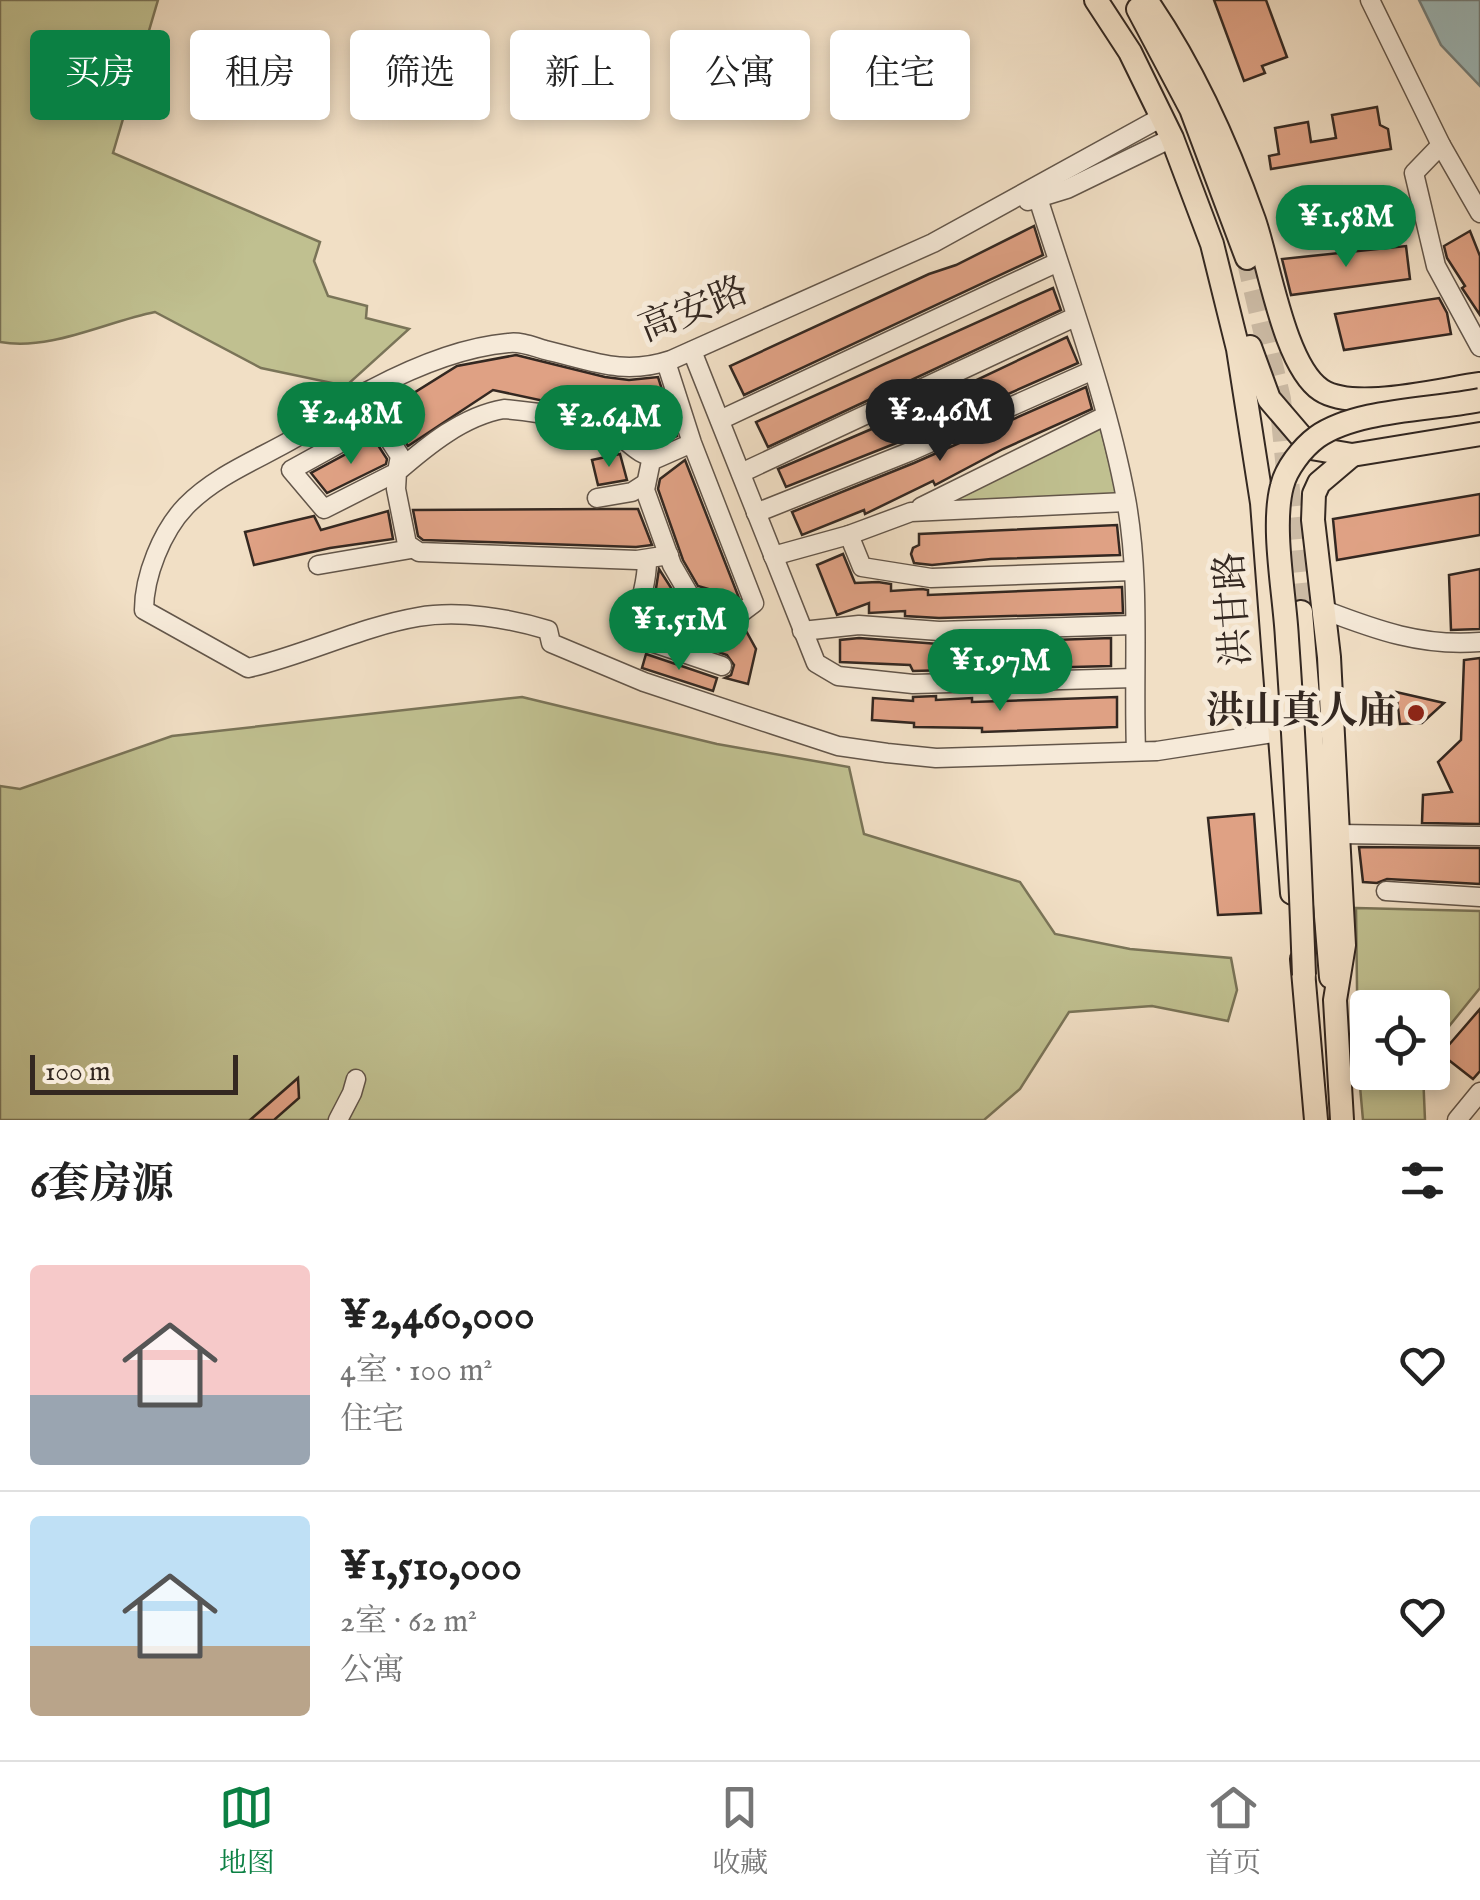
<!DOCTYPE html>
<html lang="zh">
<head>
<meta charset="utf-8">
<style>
  :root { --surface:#fff; --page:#f2f2f2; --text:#222; --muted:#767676; --line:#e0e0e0; --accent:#0b8043 }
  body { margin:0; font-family:"IM FELL English","Noto Serif SC",serif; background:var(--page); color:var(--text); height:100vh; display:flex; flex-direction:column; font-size:38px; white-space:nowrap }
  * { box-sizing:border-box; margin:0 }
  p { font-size:32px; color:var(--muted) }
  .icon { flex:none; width:55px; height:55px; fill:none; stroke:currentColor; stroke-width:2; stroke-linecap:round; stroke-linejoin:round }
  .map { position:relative; height:1120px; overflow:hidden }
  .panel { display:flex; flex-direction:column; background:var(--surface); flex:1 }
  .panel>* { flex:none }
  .top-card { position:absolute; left:30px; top:30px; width:1420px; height:90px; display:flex; gap:20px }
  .tools { position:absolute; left:1350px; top:990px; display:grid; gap:20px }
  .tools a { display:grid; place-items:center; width:100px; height:100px; border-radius:10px; background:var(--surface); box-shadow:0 5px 15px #0003; font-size:50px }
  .scale { position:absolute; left:30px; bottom:25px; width:208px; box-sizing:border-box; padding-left:10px; border:5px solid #342821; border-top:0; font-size:28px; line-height:35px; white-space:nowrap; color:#342821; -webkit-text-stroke:8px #f6ead9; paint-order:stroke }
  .price { position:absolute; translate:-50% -85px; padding:0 22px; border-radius:35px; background:var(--accent); color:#fff; font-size:32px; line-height:65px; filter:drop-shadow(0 2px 5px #0008) }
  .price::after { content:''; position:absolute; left:50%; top:60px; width:30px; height:22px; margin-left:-15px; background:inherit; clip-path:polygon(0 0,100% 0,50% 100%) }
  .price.current { background:#222; color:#fff }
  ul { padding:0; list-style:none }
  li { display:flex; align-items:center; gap:30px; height:250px; padding:0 30px }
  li+li { border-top:2px solid var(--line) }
  li span { display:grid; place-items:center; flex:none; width:280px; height:200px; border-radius:10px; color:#555 }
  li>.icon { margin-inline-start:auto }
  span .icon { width:120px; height:120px; fill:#fffc; stroke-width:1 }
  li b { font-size:42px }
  h2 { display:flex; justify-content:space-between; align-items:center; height:120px; padding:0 30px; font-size:42px }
  .chip { padding:0 35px; border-radius:10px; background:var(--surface); box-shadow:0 5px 15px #0003; font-size:35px; line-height:90px }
  .chip.current { background:var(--accent); color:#fff }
  .menu { display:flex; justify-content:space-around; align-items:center; height:140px; border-top:2px solid var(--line); background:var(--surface); font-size:28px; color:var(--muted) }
  .menu a { display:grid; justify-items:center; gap:5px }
  .menu .current { color:var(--accent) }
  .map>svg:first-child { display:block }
</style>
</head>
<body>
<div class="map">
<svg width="1480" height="1120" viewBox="0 0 1480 1120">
  <rect width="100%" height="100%" fill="#f1dfc5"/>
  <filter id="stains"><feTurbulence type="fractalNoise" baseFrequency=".002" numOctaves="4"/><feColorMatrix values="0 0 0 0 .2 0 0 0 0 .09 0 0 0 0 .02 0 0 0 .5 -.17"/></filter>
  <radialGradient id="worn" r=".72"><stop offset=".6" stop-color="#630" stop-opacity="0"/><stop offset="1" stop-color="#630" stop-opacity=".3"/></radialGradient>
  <g fill="#c0c090" stroke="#7a7458" stroke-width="2.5">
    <path d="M 0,0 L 158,0 L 113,153 L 320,242 L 314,261 L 328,296 L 367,306 L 366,318 L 409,329 L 346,386 L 261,368 L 155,312 C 105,322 51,351 0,342 Z"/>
    <polygon points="1100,425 1118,497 925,507"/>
    <polygon points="522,697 717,744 849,767 864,834 1020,882 1055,934 1130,949 1231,958 1237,990 1228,1021 1152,1006 1069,1012 1020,1089 984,1120 0,1120 0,786 20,789 172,736"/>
    <polygon points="1356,908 1480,911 1480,988 1433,1046 1432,1008 1368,1008 1368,1072 1423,1073 1425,1120 1363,1120 1358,1064"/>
  </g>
  <polygon fill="#9dbbbd" stroke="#73807f" stroke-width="2.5" points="1419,0 1480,0 1480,86 1441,45"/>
  <g fill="#dfa184" stroke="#342821" stroke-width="2.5">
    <polygon points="1214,0 1266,0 1287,57 1262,66 1265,73 1244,81"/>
    <polygon points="1377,107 1380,125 1388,129 1391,149 1271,169 1269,156 1279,154 1275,128 1308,122 1311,142 1336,138 1332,115"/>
    <polygon points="1034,226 1043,255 744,395 730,366 929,274 956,265"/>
    <polygon points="1470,231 1480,256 1480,315 1462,288 1465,286 1447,258 1444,246"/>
    <polygon points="1406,246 1410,279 1291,295 1282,259"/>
    <polygon points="1053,288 1061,310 768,447 756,422"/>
    <polygon points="1439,298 1447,313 1451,334 1344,350 1335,314"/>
    <polygon points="1067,337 1078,363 904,440 786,487 778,469 888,422"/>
    <polygon points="516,355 605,377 629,380 658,377 677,436 657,445 652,444 619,421 619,417 493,390 408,446 385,411 457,366"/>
    <polygon points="1086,387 1092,409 1003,449 935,485 933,481 865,514 864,510 802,535 792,512 914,463"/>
    <polygon points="374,439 387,459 386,464 327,493 311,473"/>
    <polygon points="620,454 627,480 598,485 592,460"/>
    <polygon points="685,460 739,598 698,586 683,560 658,489 660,479"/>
    <polygon points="1480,494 1480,535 1337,560 1333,519"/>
    <polygon points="606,509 638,509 652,545 636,547 423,540 418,536 413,510"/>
    <polygon points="388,511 393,539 330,548 254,565 245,532 314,516 321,530"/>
    <polygon points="1117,525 1120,555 991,559 932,565 914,563 911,554 913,548 919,545 919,534"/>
    <polygon points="843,554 855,583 878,582 891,584 891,591 922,589 928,590 928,595 1122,587 1123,613 939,618 905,616 905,611 869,613 869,603 837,615 817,565"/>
    <polygon points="659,569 675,594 674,609 745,629 756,649 748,684 725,678 731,675 734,665 727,655 664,633 667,624 656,621 653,608"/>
    <polygon points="1480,569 1480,629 1451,630 1449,575"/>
    <polygon points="859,638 939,644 1111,638 1111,666 913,671 910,665 840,662 840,640"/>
    <polygon points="646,654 717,678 713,691 642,668"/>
    <polygon points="1480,658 1480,824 1422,823 1423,795 1452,792 1438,762 1461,740 1464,660"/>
    <polygon points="1396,692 1444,703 1422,723 1400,724"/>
    <polygon points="936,696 936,700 972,698 972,702 1117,697 1117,727 982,732 982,728 914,727 914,723 872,720 873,698 913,701 913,697"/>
    <polygon points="1254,814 1261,913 1218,915 1208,818"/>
    <polygon points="1359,847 1480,848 1480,884 1387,879 1377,883 1363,882"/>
    <polygon points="1480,1009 1480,1071 1473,1079 1441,1054"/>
    <polygon points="298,1078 299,1098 274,1120 250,1120"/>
  </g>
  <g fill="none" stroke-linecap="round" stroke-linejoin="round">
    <polyline stroke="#cbbaa4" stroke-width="22" stroke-dasharray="22 11" stroke-linecap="butt" points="1247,258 1280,399 1301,612"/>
    <g stroke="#63564a" stroke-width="21">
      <g id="minor">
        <polyline points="1370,0 1441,145 1480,213"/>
        <path d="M 1162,117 L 933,243 L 671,360 C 623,376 592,361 545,350 C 534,347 521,341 508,343 C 463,347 412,368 372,389 C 345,402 321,423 295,438 C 259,459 216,475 186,506 C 162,531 144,576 144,610 L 248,668 C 305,655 360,627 418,617 C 459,610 509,618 548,630 L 551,643 L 644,682 L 774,725 L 838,746 L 887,753 L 936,758 L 1157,751 L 1279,732"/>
        <polyline points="1441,145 1414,173 1436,266 1480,347"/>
        <path d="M 1038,198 C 1069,297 1107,397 1126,499 C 1141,581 1133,669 1136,751"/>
        <polyline points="1028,201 1067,189 1172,138"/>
        <polyline points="692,351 816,663 838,676 913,684 1134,678"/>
        <polyline points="666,362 692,443 754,603 742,612 690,596 672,565 645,490 651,461 692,443"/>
        <polyline points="720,420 1058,262"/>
        <polygon points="378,422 400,456 397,472 324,509 291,470"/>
        <path d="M 656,457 C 634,455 628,437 608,430 C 576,418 537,412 504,409 C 463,416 427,446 397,472 L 396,489 L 407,544 L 419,552 L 637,560 L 669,555"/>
        <polyline points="741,473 1075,317"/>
        <polyline points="597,498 632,492 646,483"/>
        <polyline points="921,507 1105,416"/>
        <polyline points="756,513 909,452 1091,371"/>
        <polyline points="849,535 862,567 931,578 1132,571"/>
        <polyline points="773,556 849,535 911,512 1126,502"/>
        <path d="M 647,560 C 647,599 630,601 651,642 L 722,666"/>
        <polyline points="318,565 411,549"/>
        <path d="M 1324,610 C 1376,630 1423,647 1480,642"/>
        <polyline points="802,631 859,625 939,631 1133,625"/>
        <polyline points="1338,834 1480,836"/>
        <polyline points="1386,891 1480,897"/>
        <polyline points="338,1120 352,1093 356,1079"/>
        <polyline points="1457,1120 1480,1092"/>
      </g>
    </g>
    <g stroke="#342821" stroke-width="26">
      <g id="major">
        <polyline points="1096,0 1130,52 1172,138 1212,244 1238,349 1262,503 1292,893"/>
        <path d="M 1146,0 C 1192,66 1227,144 1254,220 C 1269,263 1284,365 1321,390 C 1354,412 1441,389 1480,384"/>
        <polyline points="1138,9 1191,109 1247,258"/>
        <polyline points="1250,347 1269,399 1311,448 1352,455 1480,434"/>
        <polyline points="1301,612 1331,977"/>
        <polyline points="1302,959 1316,1120"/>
        <polyline points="1342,1120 1335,1000 1344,945 1338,834 1329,657 1313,520 1314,494 1319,483 1352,455"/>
      </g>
    </g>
    <use href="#minor" stroke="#f6ead9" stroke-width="18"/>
    <use href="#major" stroke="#f1dfc5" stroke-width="22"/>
    <g stroke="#342821" stroke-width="26" stroke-linecap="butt">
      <path id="major-bridge" d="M 1304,975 C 1300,863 1295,751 1287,639 C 1285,596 1271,527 1282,486 C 1286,469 1302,448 1317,437 C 1357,409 1432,410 1480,400"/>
    </g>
    <use href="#major-bridge" stroke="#f1dfc5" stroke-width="22"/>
  </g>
  <circle fill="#8f2418" stroke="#f6ead9" stroke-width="4" cx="1416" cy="713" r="10"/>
  <g text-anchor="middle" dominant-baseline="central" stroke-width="10" stroke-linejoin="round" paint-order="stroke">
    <g font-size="38" fill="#342821" stroke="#f6ead9">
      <text transform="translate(694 311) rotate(-22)">高安路</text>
      <text transform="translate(1235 609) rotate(-94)">洪甘路</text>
    </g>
    <g font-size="38" font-weight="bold" fill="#342821" stroke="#f6ead9" text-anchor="end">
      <text x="1396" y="713">洪山真人庙</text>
    </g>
  </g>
  <rect width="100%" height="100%" filter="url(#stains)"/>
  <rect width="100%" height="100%" fill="url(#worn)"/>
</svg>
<div class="tools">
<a><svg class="icon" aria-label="locate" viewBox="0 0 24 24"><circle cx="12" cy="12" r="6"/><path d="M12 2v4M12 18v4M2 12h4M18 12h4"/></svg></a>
</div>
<div class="scale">100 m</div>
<b class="price" style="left:1346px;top:270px">¥1.58M</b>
<b class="price current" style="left:940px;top:464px">¥2.46M</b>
<b class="price" style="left:351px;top:467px">¥2.48M</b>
<b class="price" style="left:609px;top:470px">¥2.64M</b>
<b class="price" style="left:679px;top:673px">¥1.51M</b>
<b class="price" style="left:1000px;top:714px">¥1.97M</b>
<div class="top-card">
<a class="chip current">买房</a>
<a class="chip">租房</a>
<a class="chip">筛选</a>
<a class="chip">新上</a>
<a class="chip">公寓</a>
<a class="chip">住宅</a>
</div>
</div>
<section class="panel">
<h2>6套房源<svg class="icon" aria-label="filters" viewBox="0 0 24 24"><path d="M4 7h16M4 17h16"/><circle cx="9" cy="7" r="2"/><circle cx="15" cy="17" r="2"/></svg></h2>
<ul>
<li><span style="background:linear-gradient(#f6c9c9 65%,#9aa5b1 0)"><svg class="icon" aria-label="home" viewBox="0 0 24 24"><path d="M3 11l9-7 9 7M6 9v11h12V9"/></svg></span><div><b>¥2,460,000</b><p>4室 · 100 m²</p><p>住宅</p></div><svg class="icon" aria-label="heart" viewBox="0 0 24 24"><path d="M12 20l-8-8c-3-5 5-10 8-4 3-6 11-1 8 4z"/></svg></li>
<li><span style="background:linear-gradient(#bfe0f5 65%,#b9a48a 0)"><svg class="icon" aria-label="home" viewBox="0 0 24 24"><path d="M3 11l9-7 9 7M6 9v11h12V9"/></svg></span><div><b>¥1,510,000</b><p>2室 · 62 m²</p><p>公寓</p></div><svg class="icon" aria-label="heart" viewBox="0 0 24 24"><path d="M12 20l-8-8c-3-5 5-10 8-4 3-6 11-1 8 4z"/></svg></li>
</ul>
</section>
<nav class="menu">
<a class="current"><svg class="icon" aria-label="map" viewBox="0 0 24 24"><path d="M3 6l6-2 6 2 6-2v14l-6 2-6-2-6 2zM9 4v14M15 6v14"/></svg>地图</a>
<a><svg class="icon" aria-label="saved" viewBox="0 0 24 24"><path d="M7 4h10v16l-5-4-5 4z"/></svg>收藏</a>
<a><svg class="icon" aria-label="home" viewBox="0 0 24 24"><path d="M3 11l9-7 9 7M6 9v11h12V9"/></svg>首页</a>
</nav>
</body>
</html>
